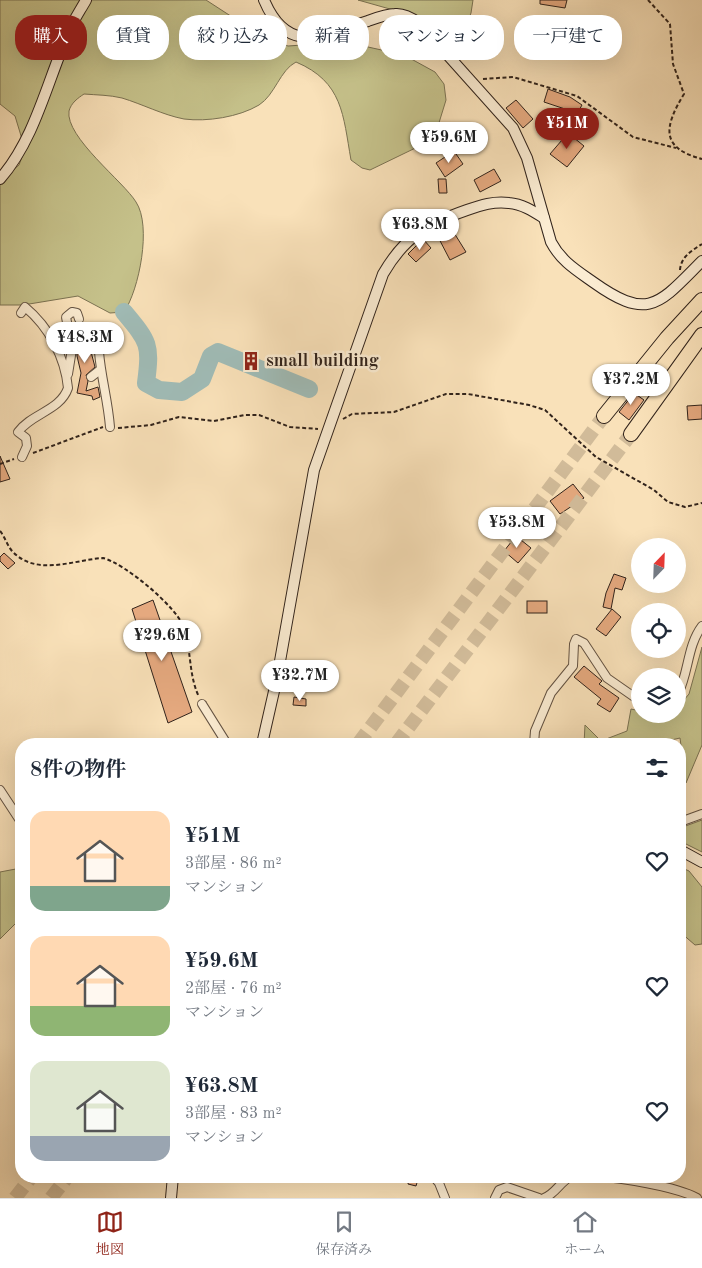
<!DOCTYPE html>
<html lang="ja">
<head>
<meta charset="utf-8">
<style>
  :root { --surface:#fff; --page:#f6f6f7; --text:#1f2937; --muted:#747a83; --line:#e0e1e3; --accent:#8f2418 }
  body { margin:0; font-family:"Old Standard TT","Noto Serif JP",serif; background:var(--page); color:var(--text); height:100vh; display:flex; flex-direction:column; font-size:19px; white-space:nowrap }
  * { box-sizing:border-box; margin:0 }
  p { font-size:16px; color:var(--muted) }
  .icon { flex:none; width:28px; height:28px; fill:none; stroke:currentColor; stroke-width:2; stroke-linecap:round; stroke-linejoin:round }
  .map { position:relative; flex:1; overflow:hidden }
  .side { position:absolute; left:15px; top:738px; width:671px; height:445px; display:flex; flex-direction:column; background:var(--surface); border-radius:20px; box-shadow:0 5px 20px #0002 }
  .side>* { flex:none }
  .hud { position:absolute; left:15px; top:15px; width:672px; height:45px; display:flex; gap:10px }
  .needle { width:32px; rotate:23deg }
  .controls { position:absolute; left:631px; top:538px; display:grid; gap:10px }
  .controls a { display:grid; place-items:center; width:55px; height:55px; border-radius:50%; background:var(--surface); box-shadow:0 5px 20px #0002; font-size:25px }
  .price { position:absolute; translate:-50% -42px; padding:0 11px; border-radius:18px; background:#fff; color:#222; font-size:16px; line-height:32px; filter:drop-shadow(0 1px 2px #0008) }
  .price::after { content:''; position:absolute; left:50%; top:30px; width:15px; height:11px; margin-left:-8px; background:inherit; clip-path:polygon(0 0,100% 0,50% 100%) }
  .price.active { background:var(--accent); color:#fff }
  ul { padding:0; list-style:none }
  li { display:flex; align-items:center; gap:15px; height:125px; padding:0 15px }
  li span { display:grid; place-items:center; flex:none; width:140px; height:100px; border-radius:15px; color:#555 }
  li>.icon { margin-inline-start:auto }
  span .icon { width:60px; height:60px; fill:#fffc; stroke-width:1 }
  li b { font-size:21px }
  h2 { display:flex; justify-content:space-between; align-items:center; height:60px; padding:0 15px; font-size:21px }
  .tag { padding:0 18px; border-radius:20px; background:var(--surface); box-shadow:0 5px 20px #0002; font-size:18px; line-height:45px }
  .tag.active { background:var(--accent); color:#fff }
  .tab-bar { display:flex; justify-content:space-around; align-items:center; height:70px; border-top:1px solid var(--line); background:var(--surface); font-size:14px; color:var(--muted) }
  .tab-bar a { display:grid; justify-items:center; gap:2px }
  .tab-bar .active { color:var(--accent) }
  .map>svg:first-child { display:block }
</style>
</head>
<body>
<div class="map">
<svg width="702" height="1198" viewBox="0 0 702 1198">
  <rect width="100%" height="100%" fill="#f9e1b9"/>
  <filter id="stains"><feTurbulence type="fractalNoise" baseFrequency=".004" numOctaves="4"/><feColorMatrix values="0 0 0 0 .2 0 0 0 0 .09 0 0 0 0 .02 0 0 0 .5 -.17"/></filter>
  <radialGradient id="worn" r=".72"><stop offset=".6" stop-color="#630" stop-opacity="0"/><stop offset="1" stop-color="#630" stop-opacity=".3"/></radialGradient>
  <g fill="#c5c18a" stroke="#7b7252">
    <path d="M 0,0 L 206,0 L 263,37 L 288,46 L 331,43 L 368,47 L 404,55 L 435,72 L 444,84 L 446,100 L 434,139 L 370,170 L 362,168 L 351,160 C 343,115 343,82 296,62 C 280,70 275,95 259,105 C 239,117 207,122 184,119 C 163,115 142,104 122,98 C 110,95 96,95 84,94 C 78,98 71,103 69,111 C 65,137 124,182 136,202 C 152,226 139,290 124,312 L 110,313 L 78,296 L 23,305 L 0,305 L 0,181 L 19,165 L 25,149 L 15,116 L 0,104 Z"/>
    <polygon points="358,0 473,0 471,13 462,36 397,11"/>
    <polygon points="702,647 702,745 686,783 680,738 654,744 584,744 585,725 601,741 627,731 631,709 640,711 640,714 678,714 678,707 689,694"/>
    <polygon points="702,820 702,852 680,841 680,828"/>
    <polygon points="680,867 689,871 702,887 702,944 695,945 680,932"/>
    <polygon points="21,868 21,918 0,939 0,872"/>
  </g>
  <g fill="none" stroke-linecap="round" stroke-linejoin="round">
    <path stroke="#a0bcb7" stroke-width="18" d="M 124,312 C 149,342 151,344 146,383 L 159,390 L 182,392 L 202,379 L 211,356 L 218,352 L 309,389"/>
  </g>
  <g fill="#e5a97f" stroke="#31231b">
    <polygon points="540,0 567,0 565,8 540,4"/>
    <polygon points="548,89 570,97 582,105 574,119 563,113 565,109 544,102"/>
    <polygon points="516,100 533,119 523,128 506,108"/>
    <polygon points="568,133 584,146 567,167 550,154"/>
    <polygon points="454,151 463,164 445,177 436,163"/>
    <polygon points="494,169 501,181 480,192 474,180"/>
    <polygon points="438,179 446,179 447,193 439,193"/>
    <polygon points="451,228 466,252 450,260 437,235"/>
    <polygon points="423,239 431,248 416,262 408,254"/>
    <polygon points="85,329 95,367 86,375 88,381 86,391 98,387 100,397 93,400 92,396 77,393 81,373 77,356 77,351 80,351 74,332"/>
    <polygon points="634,393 644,400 629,420 619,412"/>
    <polygon points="702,405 702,419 688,420 687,406"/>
    <polygon points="0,456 10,479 0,482"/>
    <polygon points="573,484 584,498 560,514 550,501"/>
    <polygon points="516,536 531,548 518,563 504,551"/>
    <polygon points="4,553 15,563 8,569 0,561 0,557"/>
    <polygon points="614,574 626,578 622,590 615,588 611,609 603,607 606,593"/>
    <polygon points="153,600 192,712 168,723 132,609"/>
    <rect x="527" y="601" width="20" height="12"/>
    <polygon points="612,609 621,617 606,636 596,629"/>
    <polygon points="584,666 602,681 599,684 619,698 610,712 597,704 601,699 574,677"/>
    <polygon points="294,697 306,699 306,706 293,705"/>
    <polygon points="409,1176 419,1176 416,1186 408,1184"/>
  </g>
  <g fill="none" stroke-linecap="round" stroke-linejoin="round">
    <g stroke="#d1bb99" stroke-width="14" stroke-dasharray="14 7" stroke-linecap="butt">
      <polyline points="358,744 604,416"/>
      <polyline points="396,744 631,434"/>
      <polyline points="15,1198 32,1176"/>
      <polyline points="51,1198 68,1176"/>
    </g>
    <g stroke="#635242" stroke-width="10">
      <g id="street">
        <path d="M 21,313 L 25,307 C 49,327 65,357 68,388 C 60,411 32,413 18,432 L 26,438 L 27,446 L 22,457"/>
        <path d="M 99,352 C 101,377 108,401 110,427"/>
        <polyline points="68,374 72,349 66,317 72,312 77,313 79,319"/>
        <polyline points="91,377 100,370"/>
        <path d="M 678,694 C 689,672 687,646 702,626"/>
        <polyline points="202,704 227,744"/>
        <polyline points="534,744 535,731 551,693 573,666 574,644 576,639 584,643 607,678 640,701"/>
        <polyline points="0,790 21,822"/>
        <polyline points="680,822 702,814"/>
        <polyline points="433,1176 439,1183 445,1198"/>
        <path d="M 595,1176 C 620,1178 675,1186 697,1198"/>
        <polyline points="495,1198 499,1190 507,1187 539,1198"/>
        <path d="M 544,1198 C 556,1194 560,1181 572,1176"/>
      </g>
    </g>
    <g stroke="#31231b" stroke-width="12">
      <g id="secondary">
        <path d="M 264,0 C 288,57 324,35 368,21 C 376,18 386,14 395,14 C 404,13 412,18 419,23 L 513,128 L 527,158 L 551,242 C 561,261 576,270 593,282 C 649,322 659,304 702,261"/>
        <path d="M 0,179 C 35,139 47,82 68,34 C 72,22 80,11 86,0"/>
        <path d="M 262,744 L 277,678 L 314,470 L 383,274 C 405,236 427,224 467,210 C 481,205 494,201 509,203 C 522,204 533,211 544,218"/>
        <polyline points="680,850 702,862"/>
        <polyline points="171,1198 173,1176"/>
      </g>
    </g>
    <g stroke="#31231b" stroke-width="16">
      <g id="highway">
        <polyline points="604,416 667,338 702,300"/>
        <polyline points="631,434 702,335"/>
      </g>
    </g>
    <g stroke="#31231b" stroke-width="2" stroke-dasharray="4 2.5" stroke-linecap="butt">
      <path d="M 648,0 L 670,24 L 673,64 L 684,94 C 664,127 660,148 702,159"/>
      <polyline points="483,79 513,77 577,96 633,137 676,148"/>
      <path d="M 680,270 C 681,257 691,251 702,244"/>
      <polyline points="343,419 352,414 394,412 446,394 468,394 529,405 545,410 596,457 654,490 668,502 685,507 702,503"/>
      <polyline points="118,428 151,425 179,417 214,421 245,415 259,415 290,427 318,429"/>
      <polyline points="33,453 103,427"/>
      <polyline points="0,464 14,459"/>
      <path d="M 0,531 C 5,537 7,545 12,551 C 36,577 73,560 103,558 C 124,563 179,608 185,630 C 191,652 189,676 199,697"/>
    </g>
    <use href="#street" stroke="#fbecd2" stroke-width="8"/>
    <use href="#secondary" stroke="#fbecd2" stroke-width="10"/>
    <use href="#highway" stroke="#f9e1b9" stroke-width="14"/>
  </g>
  <defs>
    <g id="building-bare" transform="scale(1.5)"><path d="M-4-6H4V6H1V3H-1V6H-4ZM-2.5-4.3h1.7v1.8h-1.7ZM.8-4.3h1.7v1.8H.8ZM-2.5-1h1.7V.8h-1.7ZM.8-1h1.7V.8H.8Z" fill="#8f2418" stroke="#fbecd2" stroke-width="2.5" paint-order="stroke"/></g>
  </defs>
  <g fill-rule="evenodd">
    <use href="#building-bare" x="251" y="361"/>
  </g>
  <g text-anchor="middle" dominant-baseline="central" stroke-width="5" stroke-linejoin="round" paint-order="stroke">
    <g font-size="18" font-weight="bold" fill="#31231b" stroke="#fbecd2" text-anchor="start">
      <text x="266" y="361">small building</text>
    </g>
  </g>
  <rect width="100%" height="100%" filter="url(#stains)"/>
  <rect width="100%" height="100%" fill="url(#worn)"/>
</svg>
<div class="controls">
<a><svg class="needle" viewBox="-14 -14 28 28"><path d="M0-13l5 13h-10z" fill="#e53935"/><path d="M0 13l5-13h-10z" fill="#747a83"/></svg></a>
<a><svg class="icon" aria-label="locate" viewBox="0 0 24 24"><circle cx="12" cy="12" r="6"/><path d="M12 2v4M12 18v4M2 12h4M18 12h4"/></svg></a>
<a><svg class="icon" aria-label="layers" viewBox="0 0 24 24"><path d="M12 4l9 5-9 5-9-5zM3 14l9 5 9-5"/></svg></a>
</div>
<b class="price active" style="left:567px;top:150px">¥51M</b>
<b class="price" style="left:449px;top:164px">¥59.6M</b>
<b class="price" style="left:420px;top:251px">¥63.8M</b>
<b class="price" style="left:85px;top:364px">¥48.3M</b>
<b class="price" style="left:631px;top:406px">¥37.2M</b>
<b class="price" style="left:517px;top:549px">¥53.8M</b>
<b class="price" style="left:162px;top:662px">¥29.6M</b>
<b class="price" style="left:300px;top:702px">¥32.7M</b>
<div class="hud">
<a class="tag active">購入</a>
<a class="tag">賃貸</a>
<a class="tag">絞り込み</a>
<a class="tag">新着</a>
<a class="tag">マンション</a>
<a class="tag">一戸建て</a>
</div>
<section class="side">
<h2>8件の物件<svg class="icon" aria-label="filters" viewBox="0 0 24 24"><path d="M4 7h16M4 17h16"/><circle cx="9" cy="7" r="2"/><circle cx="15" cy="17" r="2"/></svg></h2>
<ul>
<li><span style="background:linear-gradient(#ffd9b3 75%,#7fa58c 0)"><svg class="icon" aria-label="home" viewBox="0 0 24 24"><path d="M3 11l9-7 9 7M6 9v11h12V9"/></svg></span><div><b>¥51M</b><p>3部屋 · 86 m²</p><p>マンション</p></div><svg class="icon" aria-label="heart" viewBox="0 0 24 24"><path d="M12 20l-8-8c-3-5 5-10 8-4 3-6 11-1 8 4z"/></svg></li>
<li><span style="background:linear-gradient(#ffd9b3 70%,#8fb573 0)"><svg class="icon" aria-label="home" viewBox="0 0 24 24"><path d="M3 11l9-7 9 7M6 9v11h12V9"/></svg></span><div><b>¥59.6M</b><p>2部屋 · 76 m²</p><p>マンション</p></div><svg class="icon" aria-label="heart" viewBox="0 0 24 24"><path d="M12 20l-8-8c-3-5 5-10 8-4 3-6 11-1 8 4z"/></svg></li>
<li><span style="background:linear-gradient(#dfe7d0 75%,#9aa5b1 0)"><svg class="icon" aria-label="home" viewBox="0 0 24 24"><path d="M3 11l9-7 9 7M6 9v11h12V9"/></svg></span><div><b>¥63.8M</b><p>3部屋 · 83 m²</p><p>マンション</p></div><svg class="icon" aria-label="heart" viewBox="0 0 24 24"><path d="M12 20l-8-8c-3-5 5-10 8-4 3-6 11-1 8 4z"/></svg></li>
</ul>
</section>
</div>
<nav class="tab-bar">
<a class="active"><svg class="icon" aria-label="map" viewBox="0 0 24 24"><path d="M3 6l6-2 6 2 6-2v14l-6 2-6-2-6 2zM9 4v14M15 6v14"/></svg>地図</a>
<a><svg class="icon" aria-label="saved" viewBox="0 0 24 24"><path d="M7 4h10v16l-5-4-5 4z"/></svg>保存済み</a>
<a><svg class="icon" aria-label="home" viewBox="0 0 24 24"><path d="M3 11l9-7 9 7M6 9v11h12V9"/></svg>ホーム</a>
</nav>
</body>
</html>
